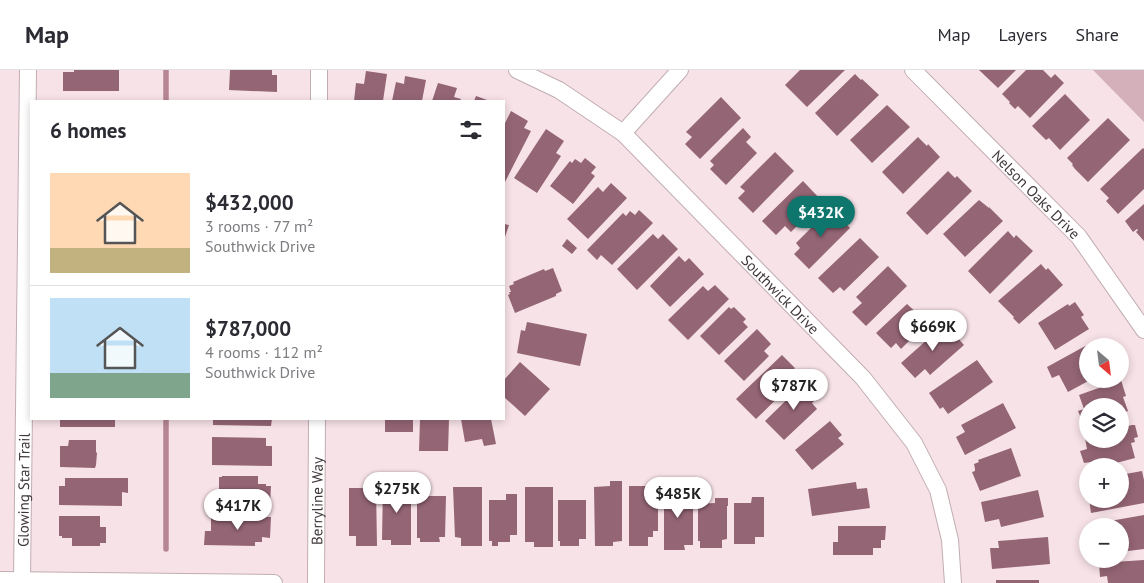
<!DOCTYPE html>
<html lang="en">
<head>
<meta charset="utf-8">
<style>
  :root { --surface:#fff; --page:#f2f2f3; --text:#2b2b33; --muted:#7c7c81; --line:#e1e1e2; --accent:#0f766e }
  body { margin:0; font-family:"PT Sans",sans-serif; background:var(--page); color:var(--text); height:100vh; display:flex; flex-direction:column; font-size:19px; white-space:nowrap }
  * { box-sizing:border-box; margin:0 }
  p { font-size:16px; color:var(--muted) }
  .icon { flex:none; width:28px; height:28px; fill:none; stroke:currentColor; stroke-width:2; stroke-linecap:round; stroke-linejoin:round }
  .map { position:relative; flex:1; overflow:hidden }
  .side { position:absolute; left:30px; top:30px; width:475px; height:320px; display:flex; flex-direction:column; background:var(--surface); border-radius:0px; box-shadow:0 2px 8px #0003 }
  .side>* { flex:none }
  .needle { width:32px; rotate:152deg }
  .controls { position:absolute; left:1079px; top:268px; display:grid; gap:10px }
  .controls a { display:grid; place-items:center; width:50px; height:50px; border-radius:50%; background:var(--surface); box-shadow:0 2px 8px #0003; font-size:25px }
  .price { position:absolute; translate:-50% -42px; padding:0 11px; border-radius:18px; background:#fff; color:#222; font-size:16px; line-height:32px; filter:drop-shadow(0 1px 2px #0008) }
  .price::after { content:''; position:absolute; left:50%; top:30px; width:15px; height:11px; margin-left:-8px; background:inherit; clip-path:polygon(0 0,100% 0,50% 100%) }
  .price.active { background:var(--accent); color:#fff }
  ul { padding:0; list-style:none }
  li { display:flex; align-items:center; gap:15px; height:125px; padding:0 20px }
  li+li { border-top:1px solid var(--line) }
  li span { display:grid; place-items:center; flex:none; width:140px; height:100px; border-radius:0px; color:#555 }
  li>.icon { margin-inline-start:auto }
  span .icon { width:60px; height:60px; fill:#fffc; stroke-width:1 }
  li b { font-size:21px }
  h2 { display:flex; justify-content:space-between; align-items:center; height:60px; padding:0 20px; font-size:21px }
  header { display:flex; align-items:center; gap:30px; box-sizing:border-box; height:70px; padding:0 25px; background:var(--surface); border-bottom:1px solid var(--line) }
  header strong { font-size:24px }
  nav { display:flex; gap:28px; margin-inline-start:auto; font-size:18px }
  .map>svg:first-child { display:block }
</style>
</head>
<body>
<header>
<strong>Map</strong>
<nav><a>Map</a><a>Layers</a><a>Share</a></nav>
</header>
<div class="map">
<svg width="1144" height="513" viewBox="0 0 1144 513">
  <rect width="100%" height="100%" fill="#f7e2e7"/>
  <polygon fill="#d4b0bb" points="1093,0 1144,0 1144,52"/>
  <g fill="none" stroke-linecap="round" stroke-linejoin="round">
    <g stroke="#b78694" stroke-width="5.5">
      <polyline points="166,31 166,0"/>
      <polyline points="166,479 166,349"/>
    </g>
  </g>
  <g fill="#946574">
    <polygon points="74,0 119,0 119,21 63,21 63,2 74,2"/>
    <polygon points="230,0 272,0 272,5 277,5 277,22 229,20"/>
    <polygon points="800,0 845,0 807,37 785,15"/>
    <polygon points="979,0 1016,0 998,18"/>
    <polygon points="1026,0 1043,0 1051,8 1055,4 1064,13 1030,48 1018,36 1015,39 1009,33 1010,32 1002,24"/>
    <polygon points="366,1 387,4 383,31 354,31 356,13 364,14"/>
    <polygon points="855,4 861,10 862,9 879,25 837,66 815,43"/>
    <polygon points="405,6 426,10 422,31 392,31 396,12 404,14"/>
    <polygon points="438,13 457,18 454,27 461,29 460,31 432,31"/>
    <polygon points="1065,24 1090,50 1060,80 1049,68 1046,70 1032,56"/>
    <polygon points="476,26 490,31 474,31"/>
    <polygon points="721,27 741,48 700,89 685,74 692,67 686,62"/>
    <polygon points="887,35 910,57 872,93 850,70"/>
    <polygon points="511,41 528,51 524,58 531,61 505,112 504,111 504,55"/>
    <polygon points="1108,48 1130,70 1088,112 1075,99 1072,95 1073,94 1067,88"/>
    <polygon points="743,58 751,67 746,72 757,83 726,115 710,99 714,95 710,91"/>
    <polygon points="546,59 564,71 556,83 561,86 537,123 514,108"/>
    <polygon points="918,67 927,76 928,74 940,87 903,124 882,102"/>
    <polygon points="1143,78 1144,79 1144,119 1118,144 1106,131 1109,128 1100,119"/>
    <polygon points="775,82 794,101 753,143 738,128 745,121 740,117"/>
    <polygon points="585,88 596,97 591,103 595,106 573,134 550,116 570,91 572,93 575,89 581,93"/>
    <polygon points="948,101 955,108 957,106 972,121 927,165 906,143"/>
    <polygon points="803,111 822,131 791,162 785,156 776,165 762,151"/>
    <polygon points="611,113 627,128 588,169 567,149 598,117 603,122"/>
    <polygon points="979,130 989,138 989,137 1003,151 965,187 943,164"/>
    <polygon points="1144,134 1144,171 1136,162 1138,160 1137,159 1133,162 1125,151"/>
    <polygon points="831,138 850,158 809,199 794,184 800,178 796,173"/>
    <polygon points="639,140 653,153 612,195 601,185 597,190 587,180 623,143 626,146 630,141 635,145"/>
    <polygon points="504,154 509,155 504,170"/>
    <polygon points="1008,161 1014,168 1016,165 1033,181 990,224 968,201"/>
    <polygon points="653,164 658,169 663,164 678,179 637,220 617,199"/>
    <polygon points="860,168 879,187 844,221 840,217 833,223 818,208"/>
    <polygon points="567,169 577,178 572,184 562,176"/>
    <polygon points="679,186 685,192 689,188 704,204 670,237 650,216"/>
    <polygon points="1041,194 1046,200 1048,198 1063,215 1019,254 1013,248 1014,247 998,231"/>
    <polygon points="888,196 907,216 866,256 852,242 862,233 856,227"/>
    <polygon points="553,198 562,221 556,224 556,226 515,243 508,225 510,224 509,222 511,222 509,216 514,214 513,212 544,199 545,201"/>
    <polygon points="715,215 729,229 688,270 668,250 703,216 708,221"/>
    <polygon points="1075,232 1084,245 1081,247 1089,259 1055,280 1038,253 1068,234 1069,236"/>
    <polygon points="907,234 918,244 922,240 931,249 901,279 896,273 891,278 876,263"/>
    <polygon points="729,237 731,239 734,237 746,249 743,252 748,257 719,285 700,266"/>
    <polygon points="527,252 587,264 580,296 517,283 521,260 525,261"/>
    <polygon points="945,254 964,275 930,305 925,299 915,308 901,293"/>
    <polygon points="757,259 771,274 764,281 769,286 744,311 724,291"/>
    <polygon points="1098,269 1102,276 1088,276 1088,309 1092,309 1068,322 1059,305 1052,308 1047,297"/>
    <polygon points="782,285 795,298 790,303 797,309 756,349 736,329"/>
    <polygon points="977,290 993,312 948,344 943,337 940,339 929,323"/>
    <polygon points="520,292 550,319 525,346 504,327 504,310"/>
    <polygon points="807,310 821,324 812,333 817,339 784,370 765,351"/>
    <polygon points="1121,310 1126,326 1123,327 1128,341 1120,344 1120,336 1088,336 1088,351 1083,353 1078,341 1084,339 1079,325"/>
    <polygon points="1003,333 1016,358 965,385 956,367 965,362 961,355"/>
    <rect x="60" y="349" width="55" height="8"/>
    <polygon points="213,349 272,349 271,356 213,355"/>
    <rect x="385" y="349" width="28" height="13"/>
    <polygon points="420,349 449,349 448,381 419,381"/>
    <polygon points="461,349 491,349 496,374 484,376 482,369 465,372"/>
    <polygon points="830,351 842,365 838,368 844,374 812,400 795,380"/>
    <polygon points="1132,355 1135,355 1138,367 1134,368 1135,372 1131,373 1135,388 1105,396 1092,396 1091,392 1084,393 1080,381 1087,379 1085,368 1120,369 1120,358"/>
    <polygon points="212,367 266,368 266,376 272,376 272,396 212,395"/>
    <polygon points="69,370 96,370 96,382 97,383 96,395 95,398 60,397 60,376 68,376"/>
    <polygon points="1011,378 1021,406 980,421 972,402 975,401 975,399 974,394 979,392 978,390"/>
    <polygon points="1142,401 1144,410 1144,433 1091,443 1089,429 1120,429 1120,405"/>
    <polygon points="222,406 258,406 258,414 266,414 266,416 271,416 270,435 222,434 223,420 219,420 219,407 222,407"/>
    <polygon points="65,408 128,408 128,423 122,422 122,436 59,435 59,416 65,416"/>
    <polygon points="610,411 622,411 622,471 613,472 613,476 595,476 594,417 610,416"/>
    <polygon points="856,412 857,419 867,418 870,438 812,446 808,419"/>
    <polygon points="383,414 411,415 411,475 391,475 391,470 382,470"/>
    <polygon points="629,416 658,416 658,461 653,461 653,467 648,467 648,476 629,476"/>
    <polygon points="453,417 482,417 482,476 461,476 461,468 455,467"/>
    <polygon points="525,417 553,417 553,477 534,477 534,472 525,472"/>
    <polygon points="349,418 376,418 377,476 356,476 356,466 349,466"/>
    <polygon points="664,419 693,419 693,475 684,475 685,480 664,480"/>
    <polygon points="1038,420 1044,447 1001,457 999,449 985,452 981,432"/>
    <polygon points="506,424 517,424 517,465 510,465 510,472 498,472 498,476 492,476 492,471 489,471 489,430 506,430"/>
    <polygon points="417,426 446,426 445,467 439,467 440,472 420,472 420,468 417,468"/>
    <polygon points="752,427 764,427 764,467 755,467 755,474 734,474 734,433 751,433"/>
    <polygon points="715,428 728,428 728,436 727,436 727,469 722,470 722,478 700,478 700,471 698,471 698,434 715,433"/>
    <polygon points="558,430 586,430 586,469 579,469 579,476 560,476 560,471 558,471"/>
    <polygon points="1144,445 1144,479 1120,482 1120,456 1111,456 1110,451"/>
    <polygon points="59,446 100,446 100,457 106,457 106,473 100,473 100,476 72,476 72,468 62,468 62,466 59,466"/>
    <polygon points="211,446 271,447 270,468 262,467 262,472 255,472 255,476 204,475 205,461 211,461"/>
    <polygon points="838,456 886,456 885,470 881,470 881,478 873,478 873,485 833,485 833,472 838,472"/>
    <polygon points="1048,467 1050,494 992,499 990,478 999,478 998,471"/>
    <polygon points="1144,490 1144,513 1108,513 1107,506 1100,507 1099,493"/>
    <rect x="996" y="510" width="43" height="3"/>
  </g>
  <g fill="none" stroke-linecap="round" stroke-linejoin="round">
    <g stroke="#c1adb2" stroke-width="18">
      <g id="street">
        <path id="s1" d="M 517,0 L 559,20 L 623,63 L 863,308 L 914,373 L 938,420 L 950,470 L 953,513"/>
        <path id="s2" d="M 913,0 L 1079,167 L 1144,260"/>
        <polyline points="319,31 319,0"/>
        <polyline points="623,63 680,0"/>
        <polyline points="0,510 274,513"/>
        <path id="s3" d="M 22,510 L 28,0"/>
        <path id="s4" d="M 316,513 L 317,349"/>
      </g>
    </g>
    <use href="#street" stroke="#fff" stroke-width="16"/>
  </g>
  <g text-anchor="middle" dominant-baseline="central" stroke-width="5" stroke-linejoin="round" paint-order="stroke">
    <g font-size="15" fill="#3f3739" stroke="#f7e2e7">
      <text stroke="none"><textPath href="#s2" startOffset="175">Nelson Oaks Drive</textPath></text>
      <text stroke="none"><textPath href="#s1" startOffset="349">Southwick Drive</textPath></text>
      <text stroke="none"><textPath href="#s3" startOffset="90">Glowing Star Trail</textPath></text>
      <text stroke="none"><textPath href="#s4" startOffset="82">Berryline Way</textPath></text>
    </g>
  </g>
</svg>
<div class="controls">
<a><svg class="needle" viewBox="-14 -14 28 28"><path d="M0-13l5 13h-10z" fill="#e53935"/><path d="M0 13l5-13h-10z" fill="#7c7c81"/></svg></a>
<a><svg class="icon" aria-label="layers" viewBox="0 0 24 24"><path d="M12 4l9 5-9 5-9-5zM3 14l9 5 9-5"/></svg></a>
<a>+</a>
<a>−</a>
</div>
<b class="price active" style="left:821px;top:168px">$432K</b>
<b class="price" style="left:933px;top:282px">$669K</b>
<b class="price" style="left:794px;top:341px">$787K</b>
<b class="price" style="left:397px;top:444px">$275K</b>
<b class="price" style="left:678px;top:449px">$485K</b>
<b class="price" style="left:238px;top:461px">$417K</b>
<section class="side">
<h2>6 homes<svg class="icon" aria-label="filters" viewBox="0 0 24 24"><path d="M4 7h16M4 17h16"/><circle cx="9" cy="7" r="2"/><circle cx="15" cy="17" r="2"/></svg></h2>
<ul>
<li><span style="background:linear-gradient(#ffd9b3 75%,#c2b280 0)"><svg class="icon" aria-label="home" viewBox="0 0 24 24"><path d="M3 11l9-7 9 7M6 9v11h12V9"/></svg></span><div><b>$432,000</b><p>3 rooms · 77 m²</p><p>Southwick Drive</p></div></li>
<li><span style="background:linear-gradient(#bfe0f5 75%,#7fa58c 0)"><svg class="icon" aria-label="home" viewBox="0 0 24 24"><path d="M3 11l9-7 9 7M6 9v11h12V9"/></svg></span><div><b>$787,000</b><p>4 rooms · 112 m²</p><p>Southwick Drive</p></div></li>
</ul>
</section>
</div>
</body>
</html>
